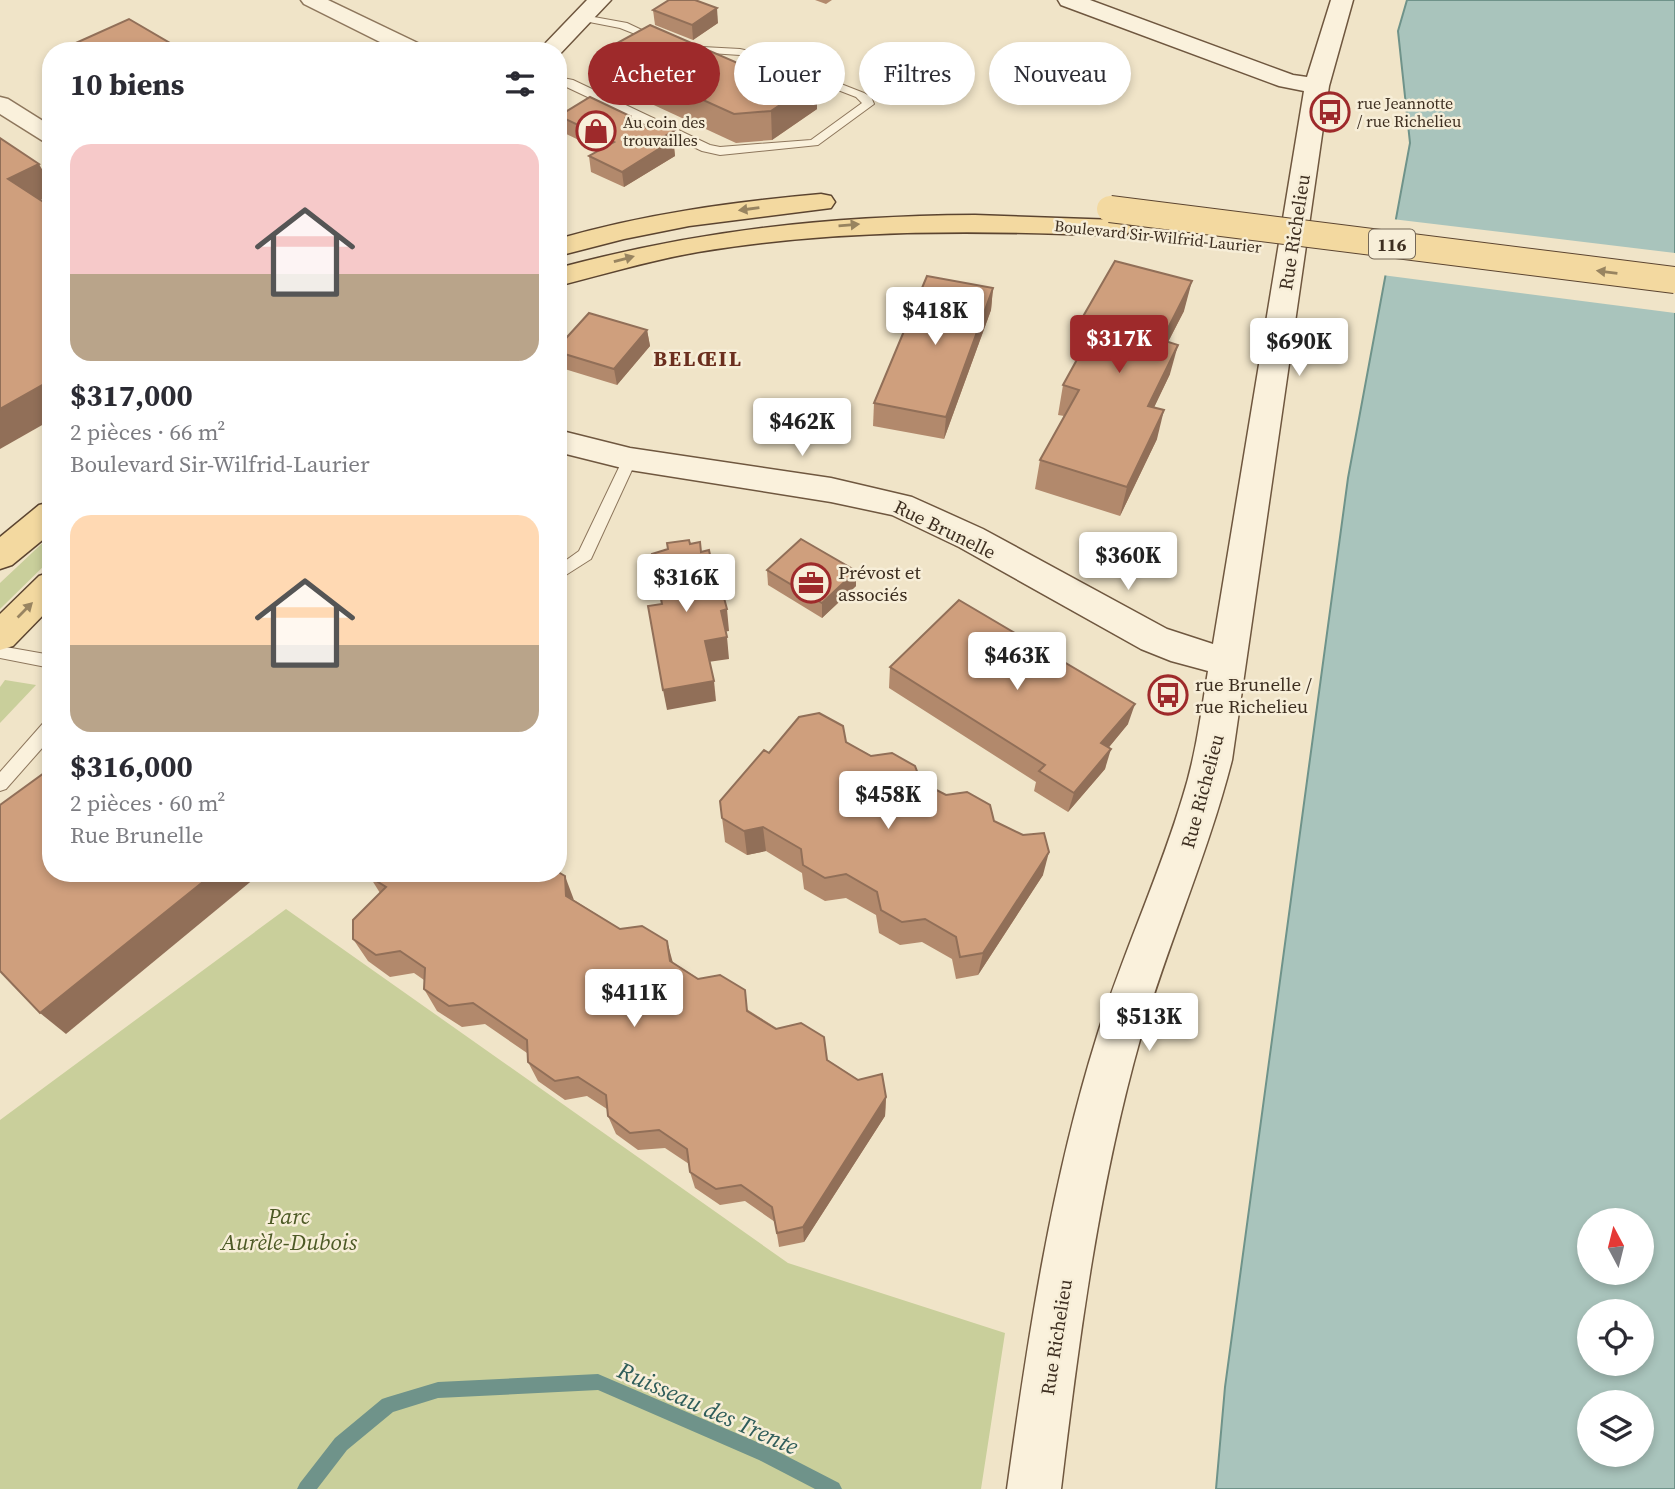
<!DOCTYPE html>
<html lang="fr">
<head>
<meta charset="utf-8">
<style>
  :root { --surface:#fff; --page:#f7f7f7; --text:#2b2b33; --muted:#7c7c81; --accent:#9e2a2b }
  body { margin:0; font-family:"Source Serif 4",serif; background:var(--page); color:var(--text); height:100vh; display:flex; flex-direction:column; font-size:26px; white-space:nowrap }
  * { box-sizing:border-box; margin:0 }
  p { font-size:23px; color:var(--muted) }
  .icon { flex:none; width:38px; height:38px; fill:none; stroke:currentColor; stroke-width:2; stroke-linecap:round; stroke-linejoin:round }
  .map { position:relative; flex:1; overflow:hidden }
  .sheet { position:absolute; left:42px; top:42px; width:525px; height:840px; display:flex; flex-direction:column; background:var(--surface); border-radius:28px; box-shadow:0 4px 10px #0003 }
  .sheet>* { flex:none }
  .guide { position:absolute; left:588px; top:42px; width:665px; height:63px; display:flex; gap:14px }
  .needle { width:46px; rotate:353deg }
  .buttons { position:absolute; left:1577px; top:1208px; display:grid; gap:14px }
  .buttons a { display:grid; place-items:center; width:77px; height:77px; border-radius:50%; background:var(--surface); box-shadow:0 4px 10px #0003; font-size:35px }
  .price { position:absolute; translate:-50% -60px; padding:0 16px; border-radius:7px; background:#fff; color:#222; font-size:23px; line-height:46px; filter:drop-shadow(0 2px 4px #0008) }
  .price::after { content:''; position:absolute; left:50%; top:42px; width:21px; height:16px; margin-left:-10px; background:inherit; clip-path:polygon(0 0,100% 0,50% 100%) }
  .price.selected { background:var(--accent); color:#fff }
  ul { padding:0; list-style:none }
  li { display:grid; align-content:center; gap:14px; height:371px; padding:0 28px }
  li span { display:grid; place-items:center; height:217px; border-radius:21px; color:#555 }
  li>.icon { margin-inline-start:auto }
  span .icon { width:126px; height:126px; fill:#fffc; stroke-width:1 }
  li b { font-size:30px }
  h2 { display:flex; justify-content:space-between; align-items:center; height:84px; padding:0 28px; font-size:30px }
  .chip { padding:0 24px; border-radius:32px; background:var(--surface); box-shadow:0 4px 10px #0003; font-size:24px; line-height:63px }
  .chip.selected { background:var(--accent); color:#fff }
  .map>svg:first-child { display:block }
</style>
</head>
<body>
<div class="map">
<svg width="1675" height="1489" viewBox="0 0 1675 1489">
  <rect width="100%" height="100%" fill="#f0e4c8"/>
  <g fill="#c9cf9b">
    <polygon points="51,535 51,559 0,609 0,583"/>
    <polygon points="5,680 36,685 0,723 0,687"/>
    <polygon points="286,909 788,1263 1005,1333 981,1489 0,1489 0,1120"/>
  </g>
  <path fill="#a9c4bc" stroke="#6f938a" stroke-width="2" fill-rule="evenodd" d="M 1407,0 L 1675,0 L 1675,1489 L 1216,1489 L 1225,1387 L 1348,478 L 1410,143 L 1398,31 ZM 1589,1220 L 1642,1220 L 1642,1272 L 1589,1272 ZM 1589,1311 L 1642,1311 L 1642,1363 L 1589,1363 ZM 1589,1402 L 1642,1402 L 1642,1454 L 1589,1454 Z"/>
  <polygon fill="#f0e4c8" points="1392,219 1675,253 1675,313 1382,275"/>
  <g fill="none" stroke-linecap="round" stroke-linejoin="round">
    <polygon fill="#6f938a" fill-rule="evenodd" points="598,1374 771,1448 839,1483 842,1489 815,1489 759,1460 598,1390 438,1398 393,1412 347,1450 317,1489 297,1489 300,1483 335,1438 382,1399 388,1397 438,1382"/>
    <g stroke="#8d765c" stroke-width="2">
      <g id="lane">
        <polygon points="583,15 627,23 663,40 658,43 620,28 579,20 579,16"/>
        <polygon points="684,46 740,49 767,55 864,93 871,97 874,104 818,145 720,155 702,151 558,83 558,77 573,80 710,145 720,147 811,140 862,103 856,97 760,60 740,55 680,51 680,47"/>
        <polygon points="630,454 637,459 591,559 558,580 558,566 579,551 623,459"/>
        <polygon points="0,646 51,655 51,668 0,658"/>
        <polygon points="51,719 51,738 6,789 0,791 0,772 45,721"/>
      </g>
    </g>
    <g stroke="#8d765c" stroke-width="3">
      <g id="street">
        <polygon points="301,0 328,0 424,46 427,51 398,51 304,4"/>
        <polygon points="0,97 8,99 51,126 51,143 43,141 0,114"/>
      </g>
    </g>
    <g stroke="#6f573f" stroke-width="3">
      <g id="secondary">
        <polygon points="587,0 611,0 558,56 558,51 538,51"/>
        <path d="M 1058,0 L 1090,0 L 1293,75 L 1307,77 L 1331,0 L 1353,0 L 1329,86 L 1232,760 C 1208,854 1168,943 1141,1036 C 1099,1184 1079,1337 1061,1489 L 1007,1489 C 1028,1337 1051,1183 1097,1036 C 1122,955 1159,877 1183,796 C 1196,755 1201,713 1208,671 L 1171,661 L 1141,649 L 959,547 L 892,515 L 831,502 L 630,470 L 558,452 L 558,430 L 630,448 L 831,478 L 912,497 L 983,529 L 1167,629 L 1213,644 L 1304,91 L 1279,86 L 1061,5 Z"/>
      </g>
    </g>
    <g stroke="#5b4430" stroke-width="3">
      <g id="primary">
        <path d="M 821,194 L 831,196 L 835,202 L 831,208 L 689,226 L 624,239 L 558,256 L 558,239 C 644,214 732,202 821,194 Z"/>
        <path d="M 975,215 L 1117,220 L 1127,222 L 1131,228 L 1127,234 L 1117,236 C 977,230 837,229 698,252 C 651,260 605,274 558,286 L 558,268 C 700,230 829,216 975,215 Z"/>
        <polygon points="51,502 51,533 12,565 0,569 0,537 39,505"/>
        <polygon points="51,572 51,607 13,646 0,650 0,614 39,576"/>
      </g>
    </g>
    <use href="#lane" fill="#faf1dc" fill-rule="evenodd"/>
    <use href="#street" fill="#faf1dc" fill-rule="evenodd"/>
    <use href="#secondary" fill="#faf1dc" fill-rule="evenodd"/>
    <use href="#primary" fill="#f3d9a0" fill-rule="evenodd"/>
    <g stroke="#5b4430" stroke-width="28" stroke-linecap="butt">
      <polyline id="primary-bridge" points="1110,209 1675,280"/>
    </g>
    <use href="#primary-bridge" stroke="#f3d9a0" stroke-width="26"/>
  </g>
  <g fill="#b2896c">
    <polygon points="815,0 832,0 826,4"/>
    <polygon points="653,10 718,23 693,40 655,25"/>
    <polygon points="599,53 758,72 817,109 772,140 736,143 604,82"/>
    <polygon points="559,116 630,120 676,145 674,147 675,156 624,187 591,172 589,156 600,150 562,132"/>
    <polygon points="993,288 991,310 944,439 873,426 874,403"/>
    <polygon points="1184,311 1168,342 1170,374 1154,407 1157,439 1120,516 1035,489 1040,460 1064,416 1058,415 1063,385 1082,351 1075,349 1081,320"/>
    <polygon points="647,330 650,346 617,385 558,367 558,347"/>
    <polygon points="767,570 856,586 822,618 768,585"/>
    <polygon points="890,667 1128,724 1109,747 1105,769 1068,812 1034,791 1036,782 889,688"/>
    <polygon points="846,742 994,821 1043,875 978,975 956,979 952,959 922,942 900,945 879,933 876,915 846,898 825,901 804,889 802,873 766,851 747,855 725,842 720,801 769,753"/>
    <polygon points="370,877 574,900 886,1097 885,1116 804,1242 779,1247 775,1222 745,1201 720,1205 695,1188 690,1172 689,1164 665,1148 638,1150 616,1134 608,1116 607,1109 587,1096 565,1100 538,1081 528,1062 527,1053 485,1024 462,1027 437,1011 424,989 424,980 414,973 390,977 368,961 353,939 380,893"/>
  </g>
  <g fill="#916f58">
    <polygon points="717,8 718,23 693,40 692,25"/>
    <polygon points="175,46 177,51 164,51"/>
    <polygon points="817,80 817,109 772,140 771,111"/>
    <polygon points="675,130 676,145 674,147 675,156 624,187 622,172 665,136"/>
    <polygon points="39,164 51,185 51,195 24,208 8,179"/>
    <polygon points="1192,281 1184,311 1154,369 1162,340"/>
    <polygon points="993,288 991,310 944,439 946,417"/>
    <polygon points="647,330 650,346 617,385 614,369"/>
    <polygon points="1178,345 1170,374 1141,435 1148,406"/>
    <polygon points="51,380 51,420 0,449 0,409"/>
    <polygon points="1164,410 1157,439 1120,516 1127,487"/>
    <polygon points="856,571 856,586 822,618 822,603"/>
    <polygon points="727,609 729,631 723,632 721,611"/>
    <polygon points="727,637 729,659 708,662 705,641"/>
    <polygon points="714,681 716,701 667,710 663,690"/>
    <polygon points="1135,704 1128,724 1096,763 1101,743"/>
    <polygon points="1111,749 1105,769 1068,812 1074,793"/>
    <polygon points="763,827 766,851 747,855 744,831"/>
    <polygon points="1049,852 1043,875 978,975 983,953"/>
    <polygon points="214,873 261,873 66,1034 40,1013"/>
    <polygon points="565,876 574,900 566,896"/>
    <polygon points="667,941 673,963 670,961"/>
    <polygon points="886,1097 885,1116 804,1242 803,1227"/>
  </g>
  <g fill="#cf9f7d" stroke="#916f58" stroke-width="2">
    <polygon points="669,0 695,0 717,8 692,25 653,10"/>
    <polygon points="129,19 175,46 164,51 58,51"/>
    <polygon points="650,25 758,72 775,62 817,80 771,111 734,114 599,53"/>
    <polygon points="590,97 630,116 626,118 647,128 656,122 675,130 665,136 673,140 622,172 589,156 614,142 559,116"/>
    <polygon points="0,138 39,164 8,179 51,207 51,380 0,409"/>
    <polygon points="1115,261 1192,281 1162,340 1178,345 1148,406 1164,410 1127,487 1040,460 1079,390 1063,385 1096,325 1081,320"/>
    <polygon points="927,276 993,288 946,417 874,403"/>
    <polygon points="589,313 647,330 614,369 558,352 558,347"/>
    <polygon points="801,539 856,571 822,603 767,570"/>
    <polygon points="689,540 690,544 700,542 701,552 709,550 719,598 724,598 727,609 721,611 727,637 705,641 714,681 663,690 648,606 662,604 652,554 668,549 667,543"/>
    <polygon points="959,600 1135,704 1101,743 1111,749 1074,793 1039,771 1045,765 890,667"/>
    <polygon points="819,713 843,726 846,742 871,756 892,753 915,766 921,782 946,795 967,792 990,805 994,821 1023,835 1044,833 1049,852 983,953 960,957 956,937 925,919 902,922 881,910 877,892 846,874 825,878 803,865 801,849 763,827 744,831 722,818 720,801 764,750 769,753 799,717"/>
    <polygon points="51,768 51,873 214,873 40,1013 0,971 0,805"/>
    <polygon points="558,872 565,876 566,896 620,929 642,926 667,941 670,961 698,979 720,975 745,990 747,1011 776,1029 801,1023 824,1037 827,1060 858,1080 882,1074 886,1097 803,1227 777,1233 772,1207 741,1185 716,1189 690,1172 687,1149 659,1130 630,1133 608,1116 606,1095 578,1077 555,1081 528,1062 527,1040 473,1003 449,1006 424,989 425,968 400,951 376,955 353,939 353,920 386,887 370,877 373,873 558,873"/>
  </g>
  <defs><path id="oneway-solid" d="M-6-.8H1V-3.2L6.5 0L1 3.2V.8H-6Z" transform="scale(1.75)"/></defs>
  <g fill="#988460">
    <use href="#oneway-solid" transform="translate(749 209) rotate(172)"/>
    <use href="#oneway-solid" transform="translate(849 225) rotate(-5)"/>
    <use href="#oneway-solid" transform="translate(624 259) rotate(-15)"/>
    <use href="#oneway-solid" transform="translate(1607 272) rotate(-173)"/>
    <use href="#oneway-solid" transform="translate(25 610) rotate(-45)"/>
  </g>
  <defs>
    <g id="bus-ring" transform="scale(2.0125)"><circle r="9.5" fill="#f7eed8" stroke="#9e2a2b" stroke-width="1.5"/><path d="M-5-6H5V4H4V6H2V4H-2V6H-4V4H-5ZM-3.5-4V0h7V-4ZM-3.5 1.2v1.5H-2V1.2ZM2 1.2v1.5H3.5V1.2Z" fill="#9e2a2b"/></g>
    <g id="shop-ring" transform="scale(2.0125)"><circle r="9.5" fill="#f7eed8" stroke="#9e2a2b" stroke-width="1.5"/><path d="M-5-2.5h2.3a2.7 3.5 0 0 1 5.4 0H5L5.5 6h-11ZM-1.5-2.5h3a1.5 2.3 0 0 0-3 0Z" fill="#9e2a2b"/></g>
    <g id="office-ring" transform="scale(2.0125)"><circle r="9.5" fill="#f7eed8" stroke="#9e2a2b" stroke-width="1.5"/><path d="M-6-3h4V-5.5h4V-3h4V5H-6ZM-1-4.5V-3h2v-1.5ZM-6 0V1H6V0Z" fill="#9e2a2b"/></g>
  </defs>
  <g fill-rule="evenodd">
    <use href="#bus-ring" x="1330" y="112"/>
    <use href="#shop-ring" x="596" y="131"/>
    <use href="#office-ring" x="811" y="583"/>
    <use href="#bus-ring" x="1168" y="695"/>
  </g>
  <g text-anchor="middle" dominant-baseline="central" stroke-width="5" stroke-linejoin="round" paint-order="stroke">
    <g font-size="16" fill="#3d2e20" stroke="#f7eed8" text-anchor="start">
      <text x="1357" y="103">rue Jeannotte<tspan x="1357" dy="18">/ rue Richelieu</tspan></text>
      <text x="623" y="122">Au coin des<tspan x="623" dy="18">trouvailles</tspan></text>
    </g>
    <g font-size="16" fill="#3d2e20" stroke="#f7eed8">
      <text transform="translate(1158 236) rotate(6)">Boulevard Sir-Wilfrid-Laurier</text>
    </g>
    <rect fill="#f7eed8" stroke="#756857" stroke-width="2" x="1369" y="229.5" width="46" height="29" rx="5"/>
    <g font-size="18" font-weight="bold" fill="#3d2e20">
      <text x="1392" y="244">116</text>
    </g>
    <g font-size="19" fill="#3d2e20" stroke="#f7eed8">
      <text transform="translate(1294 232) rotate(-81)">Rue Richelieu</text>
      <text transform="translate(945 529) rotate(26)">Rue Brunelle</text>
      <text transform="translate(1202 791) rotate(-75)">Rue Richelieu</text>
      <text transform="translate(1056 1337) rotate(-81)">Rue Richelieu</text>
    </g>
    <g font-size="19" fill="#3d2e20" stroke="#f7eed8" text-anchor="start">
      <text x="838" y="572">Prévost et<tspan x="838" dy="22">associés</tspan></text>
      <text x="1195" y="684">rue Brunelle /<tspan x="1195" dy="22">rue Richelieu</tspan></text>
    </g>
    <g font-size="21" font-weight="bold" letter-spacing="2" fill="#6b2e1e" stroke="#f7eed8">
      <text x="698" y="358">BELŒIL</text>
    </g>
    <g font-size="23" font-style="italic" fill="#4d5a26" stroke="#f7eed8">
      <text x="289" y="1216">Parc<tspan x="289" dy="26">Aurèle-Dubois</tspan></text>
    </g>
    <g font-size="24" font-style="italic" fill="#2f5d5a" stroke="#f7eed8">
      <text transform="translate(708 1408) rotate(24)">Ruisseau des Trente</text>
    </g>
  </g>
</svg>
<div class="buttons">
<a><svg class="needle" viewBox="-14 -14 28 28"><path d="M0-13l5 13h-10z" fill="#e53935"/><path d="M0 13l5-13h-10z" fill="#7c7c81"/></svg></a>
<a><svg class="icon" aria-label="locate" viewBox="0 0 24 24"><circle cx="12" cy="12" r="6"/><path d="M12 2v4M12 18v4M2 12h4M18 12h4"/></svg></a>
<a><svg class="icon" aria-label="layers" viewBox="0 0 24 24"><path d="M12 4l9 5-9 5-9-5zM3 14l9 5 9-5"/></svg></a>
</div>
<b class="price" style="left:935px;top:347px">$418K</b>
<b class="price selected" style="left:1119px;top:375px">$317K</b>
<b class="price" style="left:1299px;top:378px">$690K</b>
<b class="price" style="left:802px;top:458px">$462K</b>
<b class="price" style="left:1128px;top:592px">$360K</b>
<b class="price" style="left:686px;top:614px">$316K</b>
<b class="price" style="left:1017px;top:692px">$463K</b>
<b class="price" style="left:888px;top:831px">$458K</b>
<b class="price" style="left:634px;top:1029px">$411K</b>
<b class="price" style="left:1149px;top:1053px">$513K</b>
<div class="guide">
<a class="chip selected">Acheter</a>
<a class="chip">Louer</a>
<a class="chip">Filtres</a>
<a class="chip">Nouveau</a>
</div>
<section class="sheet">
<h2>10 biens<svg class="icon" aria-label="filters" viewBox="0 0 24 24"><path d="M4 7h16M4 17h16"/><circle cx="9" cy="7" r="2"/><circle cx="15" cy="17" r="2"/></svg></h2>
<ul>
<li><span style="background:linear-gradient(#f6c9c9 60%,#b9a48a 0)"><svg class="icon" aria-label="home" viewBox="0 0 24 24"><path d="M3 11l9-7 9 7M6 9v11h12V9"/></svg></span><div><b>$317,000</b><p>2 pièces · 66 m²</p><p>Boulevard Sir-Wilfrid-Laurier</p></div></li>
<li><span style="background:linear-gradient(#ffd9b3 60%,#b9a48a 0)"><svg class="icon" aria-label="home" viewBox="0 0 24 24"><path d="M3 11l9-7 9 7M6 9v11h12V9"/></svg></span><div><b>$316,000</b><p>2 pièces · 60 m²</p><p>Rue Brunelle</p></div></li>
</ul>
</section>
</div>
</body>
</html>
